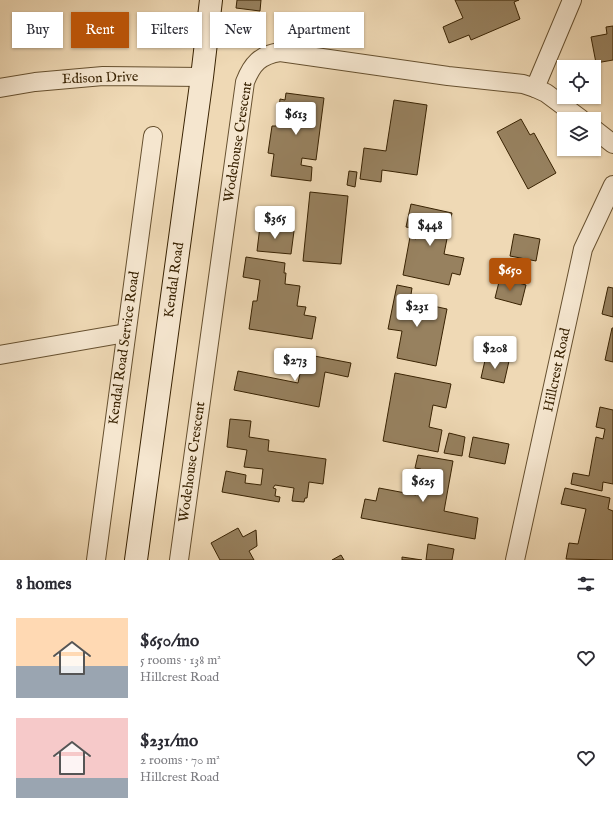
<!DOCTYPE html>
<html lang="en">
<head>
<meta charset="utf-8">
<style>
  :root { --surface:#fff; --page:#f7f7f7; --text:#2b2b33; --muted:#7c7c81; --accent:#b45309 }
  body { margin:0; font-family:"IM FELL English",serif; background:var(--page); color:var(--text); height:100vh; display:flex; flex-direction:column; font-size:15px; white-space:nowrap }
  * { box-sizing:border-box; margin:0 }
  p { font-size:13px; color:var(--muted) }
  .icon { flex:none; width:22px; height:22px; fill:none; stroke:currentColor; stroke-width:2; stroke-linecap:round; stroke-linejoin:round }
  .map { position:relative; height:560px; overflow:hidden }
  .panel { display:flex; flex-direction:column; background:var(--surface); flex:1 }
  .panel>* { flex:none }
  .top-card { position:absolute; left:12px; top:12px; width:400px; height:36px; display:flex; gap:8px }
  .fabs { position:absolute; left:557px; top:60px; display:grid; gap:8px }
  .fabs a { display:grid; place-items:center; width:44px; height:44px; border-radius:0px; background:var(--surface); box-shadow:0 1px 3px #0004; font-size:20px }
  .price { position:absolute; translate:-50% -34px; padding:0 9px; border-radius:4px; background:#fff; color:#222; font-size:13px; line-height:26px; filter:drop-shadow(0 1px 2px #0008) }
  .price::after { content:''; position:absolute; left:50%; top:24px; width:12px; height:9px; margin-left:-6px; background:inherit; clip-path:polygon(0 0,100% 0,50% 100%) }
  .price.selected { background:var(--accent); color:#fff }
  ul { padding:0; list-style:none }
  li { display:flex; align-items:center; gap:12px; height:100px; padding:0 16px }
  li span { display:grid; place-items:center; flex:none; width:112px; height:80px; border-radius:0px; color:#555 }
  li>.icon { margin-inline-start:auto }
  span .icon { width:48px; height:48px; fill:#fffc; stroke-width:1 }
  li b { font-size:17px }
  h2 { display:flex; justify-content:space-between; align-items:center; height:48px; padding:0 16px; font-size:17px }
  .pill { padding:0 14px; border-radius:0px; background:var(--surface); box-shadow:0 1px 3px #0004; font-size:14px; line-height:36px }
  .pill.selected { background:var(--accent); color:#fff }
  .map>svg:first-child { display:block }
</style>
</head>
<body>
<div class="map">
<svg width="613" height="560" viewBox="0 0 613 560">
  <rect width="100%" height="100%" fill="#efd9b5"/>
  <filter id="stains"><feTurbulence type="fractalNoise" baseFrequency=".005" numOctaves="4"/><feColorMatrix values="0 0 0 0 .2 0 0 0 0 .09 0 0 0 0 .02 0 0 0 .5 -.17"/></filter>
  <radialGradient id="worn" r=".72"><stop offset=".6" stop-color="#630" stop-opacity="0"/><stop offset="1" stop-color="#630" stop-opacity=".3"/></radialGradient>
  <g fill="#97815f" stroke="#382202">
    <polygon points="237,0 261,0 260,11 236,8"/>
    <polygon points="455,0 519,0 514,2 520,19 471,40 469,35 449,43 443,27 463,18"/>
    <polygon points="613,26 613,60 596,63 591,37 607,34 606,27"/>
    <polygon points="286,93 324,98 316,160 302,158 301,165 312,167 311,181 271,176 274,154 268,153 272,126 277,126 280,99 285,100"/>
    <polygon points="394,100 427,105 417,175 382,170 381,182 360,179 364,148 386,151"/>
    <polygon points="521,119 530,135 534,133 556,173 528,189 497,132"/>
    <polygon points="349,171 357,172 355,187 347,185"/>
    <polygon points="310,192 348,196 341,264 303,261"/>
    <polygon points="411,204 452,213 444,254 464,258 460,275 452,273 449,285 403,275 410,237 416,239 418,229 406,227"/>
    <polygon points="260,226 294,231 291,254 257,251"/>
    <polygon points="514,234 540,239 536,261 510,256"/>
    <polygon points="246,257 285,263 284,273 286,273 285,284 300,286 297,306 306,307 304,315 316,317 312,339 249,329 253,301 257,301 260,280 243,277"/>
    <polygon points="500,278 526,285 521,305 495,298"/>
    <polygon points="397,285 412,288 410,301 447,309 436,366 397,358 402,331 388,329"/>
    <polygon points="608,287 613,288 613,317 602,314"/>
    <polygon points="612,328 613,328 613,362 605,360"/>
    <polygon points="304,354 351,363 348,377 325,372 319,407 234,390 238,371 298,383"/>
    <polygon points="486,356 509,361 504,383 481,378"/>
    <polygon points="395,373 451,384 446,408 433,405 429,427 442,430 438,452 383,441"/>
    <polygon points="600,407 613,410 613,484 603,482 602,491 571,484 573,473 589,476 596,437 603,439 605,429 596,427"/>
    <polygon points="230,419 251,421 249,437 269,440 268,451 326,459 323,484 309,482 307,498 305,498 304,502 292,501 294,488 275,485 273,488 276,489 275,496 280,497 279,502 222,492 226,471 246,475 245,483 261,485 263,469 244,467 247,450 227,447"/>
    <polygon points="449,433 465,437 462,456 444,453"/>
    <polygon points="473,437 509,444 505,464 469,457"/>
    <polygon points="418,455 453,461 444,511 478,518 475,539 361,518 365,499 376,501 379,488 416,495 421,469 415,468"/>
    <polygon points="565,488 610,498 608,509 613,511 613,560 566,559 569,543 578,544 586,509 561,504"/>
    <polygon points="238,528 243,537 256,530 257,546 249,551 254,560 220,560 211,543"/>
    <polygon points="428,544 454,549 452,560 426,560"/>
    <polygon points="341,555 344,560 332,560"/>
    <polygon points="402,557 422,560 402,560"/>
  </g>
  <g fill="none" stroke-linecap="round" stroke-linejoin="round">
    <g stroke="#66502f" stroke-width="20">
      <g id="street">
        <polyline points="0,88 35,82 103,76 202,77"/>
        <polyline points="535,88 572,0"/>
        <polyline points="594,129 613,144"/>
        <polyline points="0,355 126,333"/>
        <polyline points="96,560 153,136"/>
        <path d="M 179,560 L 245,82 C 252,64 260,55 280,52 L 448,76 L 523,84 L 535,88 L 546,93 L 581,119"/>
        <polyline points="515,560 583,249 613,185"/>
      </g>
    </g>
    <g stroke="#382202" stroke-width="24">
      <polyline id="secondary" points="136,560 202,77 211,0"/>
    </g>
    <use href="#street" stroke="#f5e6cf" stroke-width="18"/>
    <use href="#secondary" stroke="#f5e6cf" stroke-width="22"/>
  </g>
  <g text-anchor="middle" dominant-baseline="central" stroke-width="3" stroke-linejoin="round" paint-order="stroke">
    <g font-size="14" fill="#382202" stroke="#f5e6cf">
      <text transform="translate(100 78) rotate(-2)">Edison Drive</text>
      <text transform="translate(238 142) rotate(-81)">Wodehouse Crescent</text>
      <text transform="translate(174 280) rotate(-82)">Kendal Road</text>
      <text transform="translate(124 348) rotate(-82)">Kendal Road Service Road</text>
      <text transform="translate(557 370) rotate(-78)">Hillcrest Road</text>
      <text transform="translate(192 462) rotate(-82)">Wodehouse Crescent</text>
    </g>
  </g>
  <rect width="100%" height="100%" filter="url(#stains)"/>
  <rect width="100%" height="100%" fill="url(#worn)"/>
</svg>
<div class="fabs">
<a><svg class="icon" aria-label="locate" viewBox="0 0 24 24"><circle cx="12" cy="12" r="6"/><path d="M12 2v4M12 18v4M2 12h4M18 12h4"/></svg></a>
<a><svg class="icon" aria-label="layers" viewBox="0 0 24 24"><path d="M12 4l9 5-9 5-9-5zM3 14l9 5 9-5"/></svg></a>
</div>
<b class="price" style="left:296px;top:136px">$613</b>
<b class="price" style="left:275px;top:240px">$365</b>
<b class="price" style="left:430px;top:247px">$448</b>
<b class="price selected" style="left:510px;top:292px">$650</b>
<b class="price" style="left:417px;top:328px">$231</b>
<b class="price" style="left:495px;top:370px">$208</b>
<b class="price" style="left:295px;top:382px">$273</b>
<b class="price" style="left:423px;top:503px">$625</b>
<div class="top-card">
<a class="pill">Buy</a>
<a class="pill selected">Rent</a>
<a class="pill">Filters</a>
<a class="pill">New</a>
<a class="pill">Apartment</a>
</div>
</div>
<section class="panel">
<h2>8 homes<svg class="icon" aria-label="filters" viewBox="0 0 24 24"><path d="M4 7h16M4 17h16"/><circle cx="9" cy="7" r="2"/><circle cx="15" cy="17" r="2"/></svg></h2>
<ul>
<li><span style="background:linear-gradient(#ffd9b3 60%,#9aa5b1 0)"><svg class="icon" aria-label="home" viewBox="0 0 24 24"><path d="M3 11l9-7 9 7M6 9v11h12V9"/></svg></span><div><b>$650/mo</b><p>5 rooms · 138 m²</p><p>Hillcrest Road</p></div><svg class="icon" aria-label="heart" viewBox="0 0 24 24"><path d="M12 20l-8-8c-3-5 5-10 8-4 3-6 11-1 8 4z"/></svg></li>
<li><span style="background:linear-gradient(#f6c9c9 75%,#9aa5b1 0)"><svg class="icon" aria-label="home" viewBox="0 0 24 24"><path d="M3 11l9-7 9 7M6 9v11h12V9"/></svg></span><div><b>$231/mo</b><p>2 rooms · 70 m²</p><p>Hillcrest Road</p></div><svg class="icon" aria-label="heart" viewBox="0 0 24 24"><path d="M12 20l-8-8c-3-5 5-10 8-4 3-6 11-1 8 4z"/></svg></li>
</ul>
</section>
</body>
</html>
